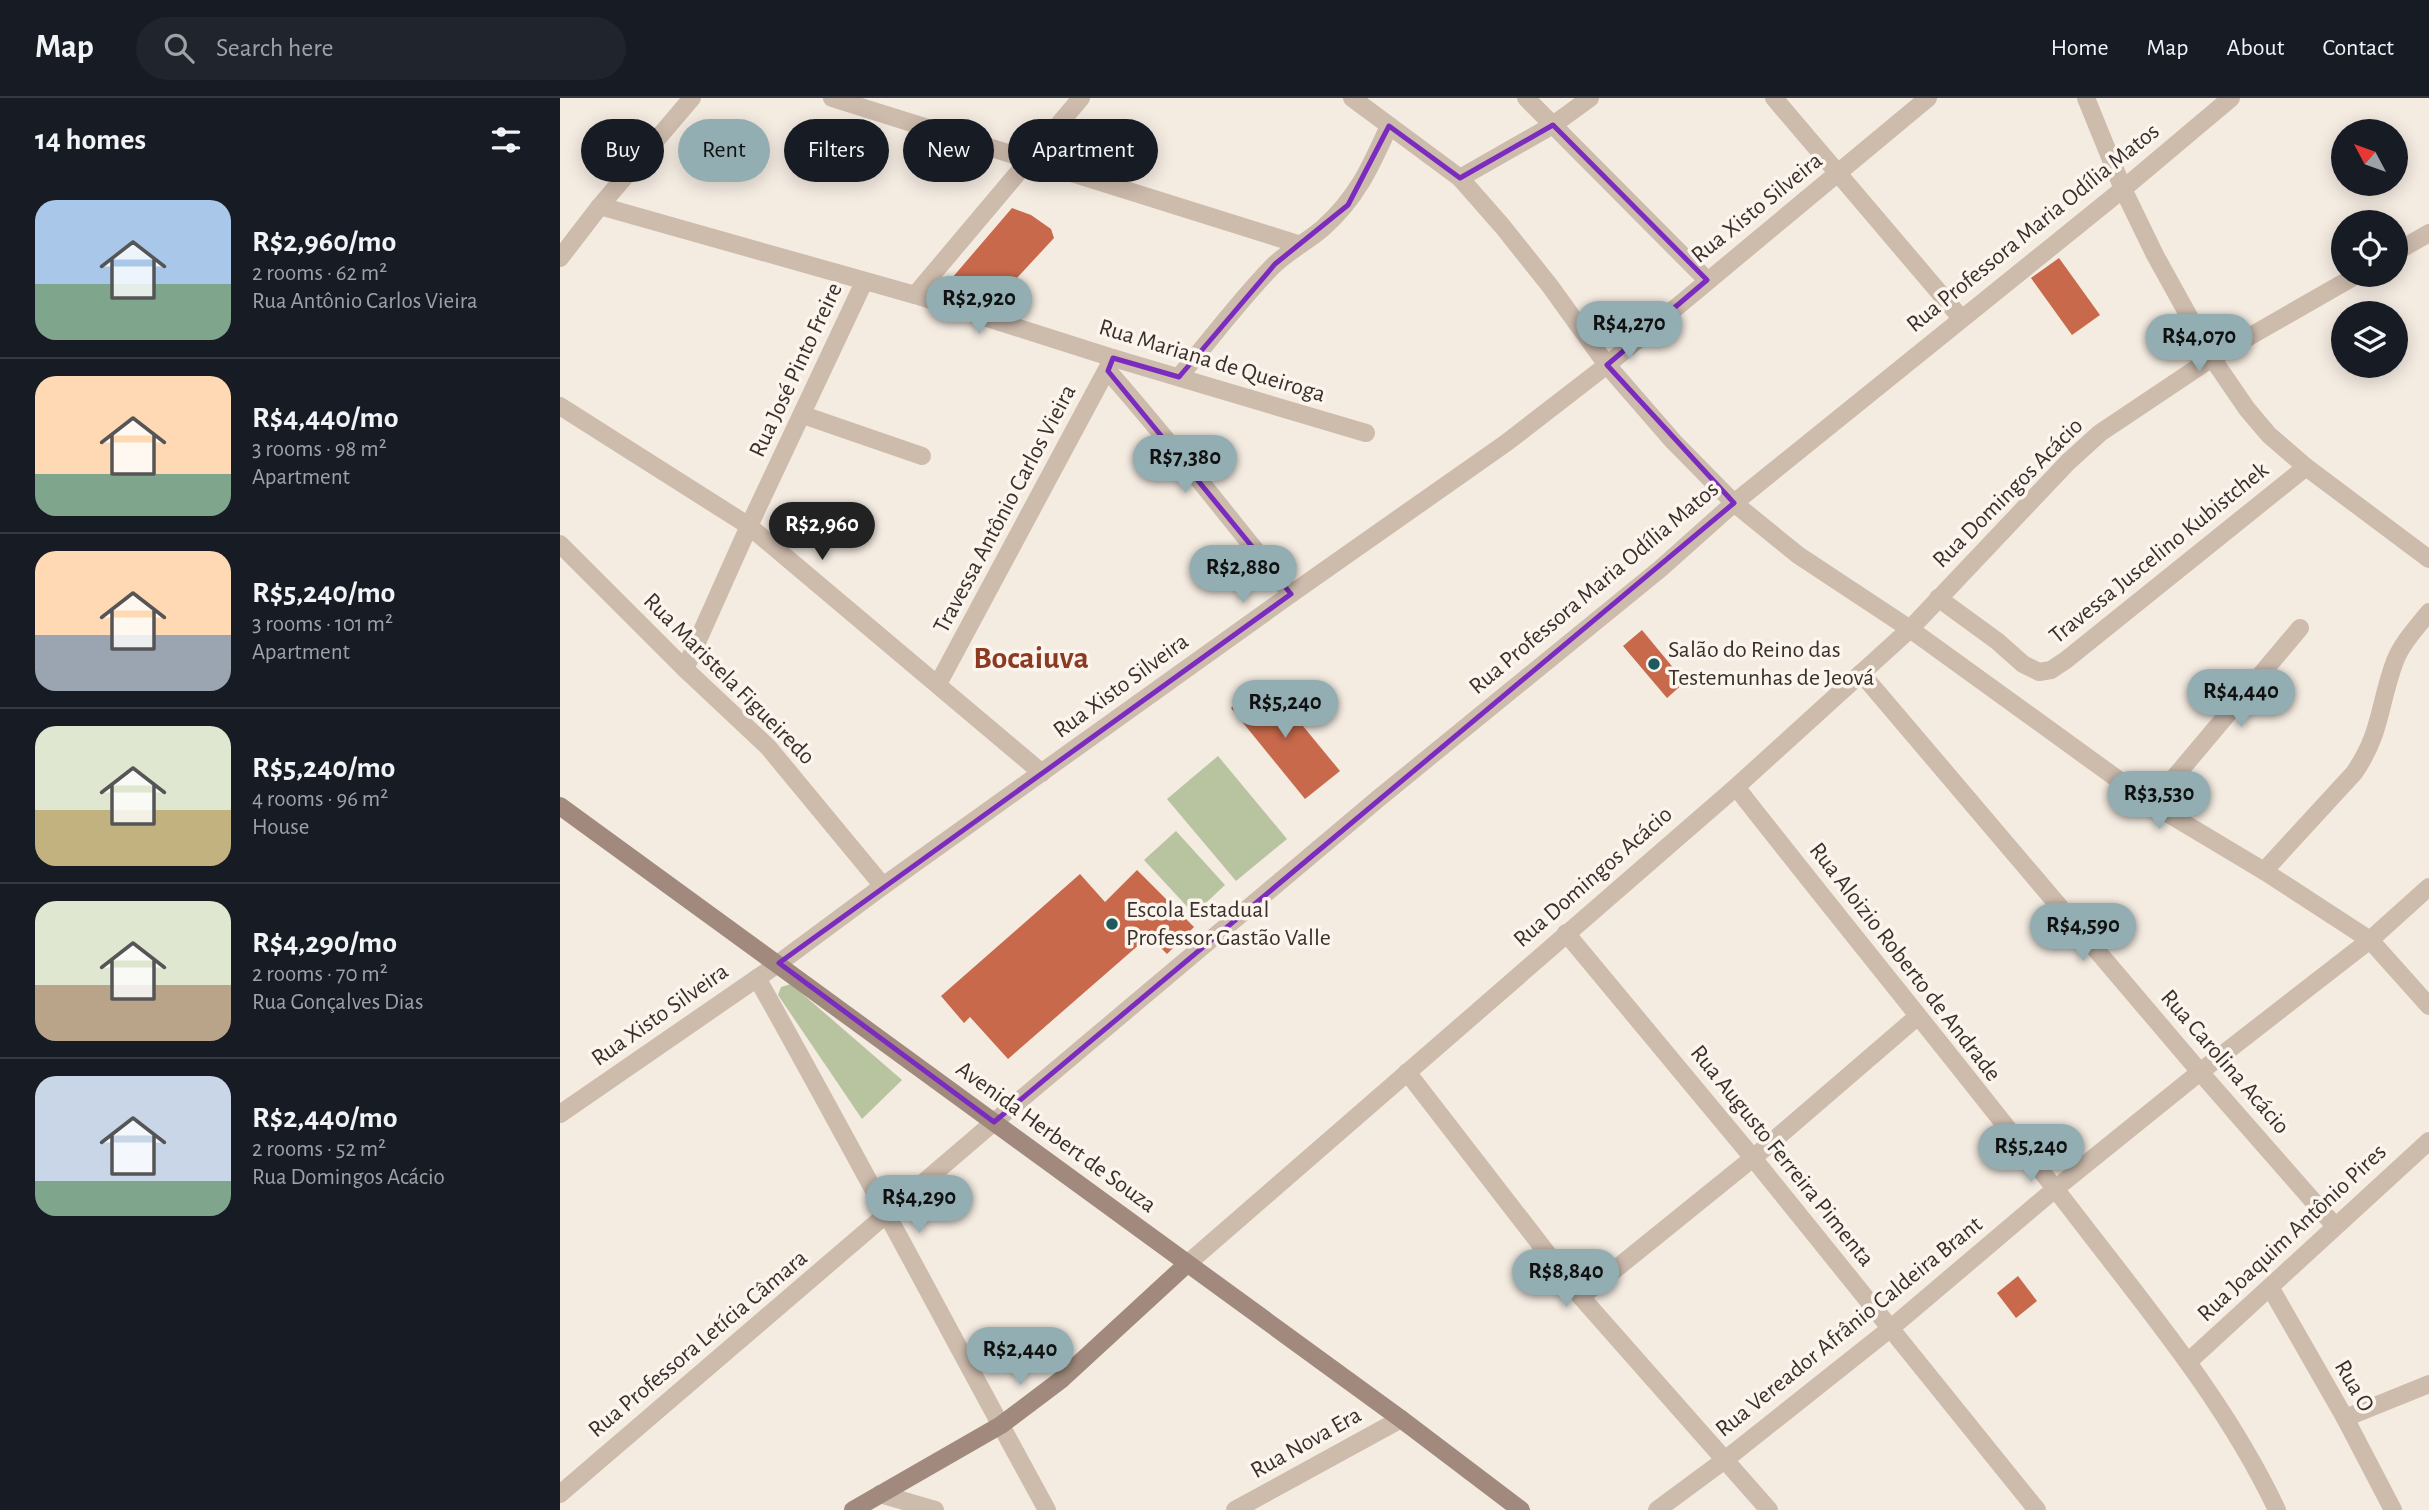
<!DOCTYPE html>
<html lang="en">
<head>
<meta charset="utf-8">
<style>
  :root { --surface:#171b24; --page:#20242c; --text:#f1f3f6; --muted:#9ea1a6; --line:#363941; --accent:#92aeb2 }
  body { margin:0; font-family:"Alegreya Sans",sans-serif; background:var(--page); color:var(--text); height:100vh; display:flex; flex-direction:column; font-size:26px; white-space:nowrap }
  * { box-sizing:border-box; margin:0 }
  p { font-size:23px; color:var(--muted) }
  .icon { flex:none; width:38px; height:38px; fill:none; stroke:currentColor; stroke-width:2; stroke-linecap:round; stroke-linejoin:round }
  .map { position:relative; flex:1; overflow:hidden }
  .sheet { display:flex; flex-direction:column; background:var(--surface); width:560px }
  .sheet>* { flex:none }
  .top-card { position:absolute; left:21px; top:21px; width:665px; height:63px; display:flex; gap:14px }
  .needle { width:46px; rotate:311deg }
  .buttons { position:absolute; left:1771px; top:21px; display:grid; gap:14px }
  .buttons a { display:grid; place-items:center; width:77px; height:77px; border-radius:50%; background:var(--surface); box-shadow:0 4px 18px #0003; font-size:35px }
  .price { position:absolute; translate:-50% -60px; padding:0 16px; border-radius:24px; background:var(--accent); color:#111; font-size:23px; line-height:46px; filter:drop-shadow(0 2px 4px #0008) }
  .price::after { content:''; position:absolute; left:50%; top:42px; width:21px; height:16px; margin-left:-10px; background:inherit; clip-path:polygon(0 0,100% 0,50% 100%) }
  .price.active { background:#222; color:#fff }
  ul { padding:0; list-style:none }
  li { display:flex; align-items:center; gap:21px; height:175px; padding:0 35px }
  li+li { border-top:2px solid var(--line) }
  li span { display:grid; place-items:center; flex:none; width:196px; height:140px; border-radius:21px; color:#555 }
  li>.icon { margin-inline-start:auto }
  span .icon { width:84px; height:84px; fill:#fffc; stroke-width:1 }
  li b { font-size:30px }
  h2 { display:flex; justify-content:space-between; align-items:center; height:84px; padding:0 35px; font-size:30px }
  .chip { padding:0 24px; border-radius:32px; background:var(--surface); box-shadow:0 4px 18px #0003; font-size:24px; line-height:63px }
  .chip.active { background:var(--accent); color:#111 }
  header { display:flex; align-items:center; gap:42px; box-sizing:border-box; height:98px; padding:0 35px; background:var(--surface); border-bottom:2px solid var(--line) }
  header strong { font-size:33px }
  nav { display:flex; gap:38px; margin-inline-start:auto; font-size:24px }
  .search { width:490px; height:63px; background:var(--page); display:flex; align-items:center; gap:18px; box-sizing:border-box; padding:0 24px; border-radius:38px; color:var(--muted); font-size:26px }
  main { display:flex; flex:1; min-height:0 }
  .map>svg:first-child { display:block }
</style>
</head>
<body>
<header>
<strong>Map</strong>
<div class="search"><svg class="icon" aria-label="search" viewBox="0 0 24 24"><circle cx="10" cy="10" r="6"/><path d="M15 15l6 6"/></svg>Search here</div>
<nav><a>Home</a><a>Map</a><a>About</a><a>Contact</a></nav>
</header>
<main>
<section class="sheet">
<h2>14 homes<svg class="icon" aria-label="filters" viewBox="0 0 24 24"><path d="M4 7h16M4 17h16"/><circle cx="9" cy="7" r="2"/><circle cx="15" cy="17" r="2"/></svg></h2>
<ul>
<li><span style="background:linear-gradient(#a9c7e8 60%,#7fa58c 0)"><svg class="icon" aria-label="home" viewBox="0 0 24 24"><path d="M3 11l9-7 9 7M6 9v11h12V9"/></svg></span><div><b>R$2,960/mo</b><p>2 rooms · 62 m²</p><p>Rua Antônio Carlos Vieira</p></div></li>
<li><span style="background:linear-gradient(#ffd9b3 70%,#7fa58c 0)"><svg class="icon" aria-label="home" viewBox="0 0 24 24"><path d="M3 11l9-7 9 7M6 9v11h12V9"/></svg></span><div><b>R$4,440/mo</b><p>3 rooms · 98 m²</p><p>Apartment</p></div></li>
<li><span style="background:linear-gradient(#ffd9b3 60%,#9aa5b1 0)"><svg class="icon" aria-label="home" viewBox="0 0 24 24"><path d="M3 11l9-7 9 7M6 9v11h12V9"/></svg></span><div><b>R$5,240/mo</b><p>3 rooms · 101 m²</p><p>Apartment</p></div></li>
<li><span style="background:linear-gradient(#dfe7d0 60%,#c2b280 0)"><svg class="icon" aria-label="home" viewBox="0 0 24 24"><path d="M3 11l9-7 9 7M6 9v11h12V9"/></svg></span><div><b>R$5,240/mo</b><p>4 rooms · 96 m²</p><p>House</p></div></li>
<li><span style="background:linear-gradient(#dfe7d0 60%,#b9a48a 0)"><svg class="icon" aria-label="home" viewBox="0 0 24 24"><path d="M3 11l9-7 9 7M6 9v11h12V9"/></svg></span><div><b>R$4,290/mo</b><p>2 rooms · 70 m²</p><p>Rua Gonçalves Dias</p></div></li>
<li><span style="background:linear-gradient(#c9d6e8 75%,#7fa58c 0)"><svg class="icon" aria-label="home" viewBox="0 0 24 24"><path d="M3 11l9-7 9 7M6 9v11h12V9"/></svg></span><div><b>R$2,440/mo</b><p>2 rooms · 52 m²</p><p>Rua Domingos Acácio</p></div></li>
</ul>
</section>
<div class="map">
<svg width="1869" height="1412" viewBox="0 0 1869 1412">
  <rect width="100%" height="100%" fill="#f4ebe1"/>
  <g fill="#b8c4a0">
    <polygon points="658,658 727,741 676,783 607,701"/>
    <polygon points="616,733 665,787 634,816 584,762"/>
    <polygon points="231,886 342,982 302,1021 218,897 221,889"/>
  </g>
  <g fill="#c8694b">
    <polygon points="452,110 471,117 491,131 494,140 431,208 410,192 408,200 397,195 392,180"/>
    <polygon points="1499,160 1540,217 1512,237 1471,180"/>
    <polygon points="1082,532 1125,584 1107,600 1063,548"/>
    <polygon points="705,582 780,673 745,701 671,610"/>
    <polygon points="577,772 634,829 607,856 589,838 448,961 410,919 404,925 381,898 520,776 545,804"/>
    <polygon points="1458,1178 1477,1203 1456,1220 1437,1195"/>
  </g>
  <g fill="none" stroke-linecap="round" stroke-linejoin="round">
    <g stroke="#cdbbac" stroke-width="18">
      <polyline points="272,0 738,146"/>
      <polyline points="792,0 900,80 943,129 990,188 1047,267 1113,343 1174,405 1238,457 1350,531 1592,706 1704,773 1810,842 1869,908"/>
      <polyline points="966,0 1147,182"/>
      <polyline points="1214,0 1401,220"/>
      <polyline points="1526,0 1563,91 1595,157 1652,260 1687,311 1709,337 1746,369 1869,461"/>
      <polyline points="900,80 993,27 1030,0"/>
      <polyline points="40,108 355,197 553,260 806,335"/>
      <polyline points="1836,154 1869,135"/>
      <polyline points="0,160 40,108 132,0"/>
      <polyline points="355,197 521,0"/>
      <path d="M 548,273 C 612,345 670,422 731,496"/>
      <path d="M 619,279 C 650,242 679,203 712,169 C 728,153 747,144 763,130 C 797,100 811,68 829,28"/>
      <polyline points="0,308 189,428 482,675"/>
      <polyline points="243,317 362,358"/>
      <polyline points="0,446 125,571 208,649 323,788"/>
      <polyline points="1378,500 1437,543 1463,566 1479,574 1491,572 1506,562 1746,369"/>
      <polyline points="125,571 189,428 304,184"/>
      <polyline points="1301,575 1640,974 1775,1128"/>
      <polyline points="378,586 553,260"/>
      <path d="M 1176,689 C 1291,836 1410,980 1524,1128 C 1594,1219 1668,1308 1717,1412"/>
      <polyline points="1592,706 1740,530"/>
      <path d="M 1704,773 L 1794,675 C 1822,635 1819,605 1835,563 C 1842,545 1857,529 1869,514"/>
      <polyline points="1006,835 1193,1060 1477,1412"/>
      <path d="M 197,880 C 296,1056 390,1235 487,1412"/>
      <polyline points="847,974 1021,1199 1209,1412"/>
      <polyline points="0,1016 219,865 323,788 731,496 946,345 1047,267 1368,0"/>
      <polyline points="627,1166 1176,689 1350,531 1508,364 1540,335 1652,260 1797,177"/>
      <polyline points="1710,1189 1785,1320 1833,1412"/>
      <polyline points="1021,1199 1193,1060 1357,919"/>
      <polyline points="1628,1264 1869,1043"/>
      <polyline points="1785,1320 1869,1286"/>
      <polyline points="0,1396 434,1024 819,700 1100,471 1174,405 1563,91 1671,0"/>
      <polyline points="320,1396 375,1412"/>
      <polyline points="675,1412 841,1321"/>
      <polyline points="1097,1412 1166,1361 1331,1230 1495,1091 1640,974 1810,842 1869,789"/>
    </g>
    <g stroke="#a18a7d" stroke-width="18">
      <polyline points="0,708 841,1321 961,1412"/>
      <polyline points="293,1412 441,1327 502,1281 627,1166"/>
    </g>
  </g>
  <path fill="none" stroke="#7b2cbf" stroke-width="5" stroke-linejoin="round" d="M 993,27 L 1147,182 L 1047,267 L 1174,405 L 434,1024 L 219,865 L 731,496 L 548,273 L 553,260 L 619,279 L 715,166 L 788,107 L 829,28 L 900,80 Z"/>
  <g fill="#1f5a5e" stroke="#fbf5ee" stroke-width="2.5">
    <circle cx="1094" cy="566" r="7"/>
    <circle cx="552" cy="826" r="7"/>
  </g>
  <g text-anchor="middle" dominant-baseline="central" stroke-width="7" stroke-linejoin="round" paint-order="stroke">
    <g font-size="24" fill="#3b302b" stroke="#fbf5ee">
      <text transform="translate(1197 110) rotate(-39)">Rua Xisto Silveira</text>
      <text transform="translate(1473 130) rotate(-39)">Rua Professora Maria Odília Matos</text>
      <text transform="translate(652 263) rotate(17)">Rua Mariana de Queiroga</text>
      <text transform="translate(236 272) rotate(-65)">Rua José Pinto Freire</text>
      <text transform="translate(1448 395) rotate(-45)">Rua Domingos Acácio</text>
      <text transform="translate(445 411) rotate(-62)">Travessa Antônio Carlos Vieira</text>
      <text transform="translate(1599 455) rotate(-39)">Travessa Juscelino Kubistchek</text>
      <text transform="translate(1034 490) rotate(-40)">Rua Professora Maria Odília Matos</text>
      <text transform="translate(169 581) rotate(45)">Rua Maristela Figueiredo</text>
      <text transform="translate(561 588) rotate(-36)">Rua Xisto Silveira</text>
      <text transform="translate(1033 779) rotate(-41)">Rua Domingos Acácio</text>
      <text transform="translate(1345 864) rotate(52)">Rua Aloizio Roberto de Andrade</text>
      <text transform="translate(100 917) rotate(-35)">Rua Xisto Silveira</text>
      <text transform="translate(1665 964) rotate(49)">Rua Carolina Acácio</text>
      <text transform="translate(496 1039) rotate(36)">Avenida Herbert de Souza</text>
      <text transform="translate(1222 1058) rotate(51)">Rua Augusto Ferreira Pimenta</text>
      <text transform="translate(1732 1135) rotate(-43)">Rua Joaquim Antônio Pires</text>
      <text transform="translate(1289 1229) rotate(-39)">Rua Vereador Afrânio Caldeira Brant</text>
      <text transform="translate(138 1246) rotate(-40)">Rua Professora Letícia Câmara</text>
      <text transform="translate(1794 1288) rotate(60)">Rua O</text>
      <text transform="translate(746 1345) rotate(-29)">Rua Nova Era</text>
    </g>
    <g font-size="24" fill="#3b302b" stroke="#fbf5ee" text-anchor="start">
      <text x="1108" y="552">Salão do Reino das<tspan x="1108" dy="28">Testemunhas de Jeová</tspan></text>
      <text x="566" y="812">Escola Estadual<tspan x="566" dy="28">Professor Gastão Valle</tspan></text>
    </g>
    <g font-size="32" font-weight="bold" fill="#8c3b22" stroke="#fbf5ee">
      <text x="471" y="560">Bocaiuva</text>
    </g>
  </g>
</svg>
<div class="buttons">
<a><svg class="needle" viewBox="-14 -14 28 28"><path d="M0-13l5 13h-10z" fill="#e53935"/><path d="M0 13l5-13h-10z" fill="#9ea1a6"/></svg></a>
<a><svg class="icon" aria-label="locate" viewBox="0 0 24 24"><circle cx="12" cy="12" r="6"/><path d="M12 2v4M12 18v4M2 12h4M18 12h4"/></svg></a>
<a><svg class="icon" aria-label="layers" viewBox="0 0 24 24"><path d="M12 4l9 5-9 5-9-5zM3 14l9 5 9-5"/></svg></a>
</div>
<b class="price" style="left:419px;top:238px">R$2,920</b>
<b class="price" style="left:1069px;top:263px">R$4,270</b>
<b class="price" style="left:1639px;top:276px">R$4,070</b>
<b class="price" style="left:625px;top:397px">R$7,380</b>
<b class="price active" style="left:262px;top:464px">R$2,960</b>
<b class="price" style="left:683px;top:507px">R$2,880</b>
<b class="price" style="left:1681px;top:631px">R$4,440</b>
<b class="price" style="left:725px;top:642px">R$5,240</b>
<b class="price" style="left:1599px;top:733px">R$3,530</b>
<b class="price" style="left:1523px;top:865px">R$4,590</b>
<b class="price" style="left:1471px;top:1086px">R$5,240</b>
<b class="price" style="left:359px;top:1137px">R$4,290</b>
<b class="price" style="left:1006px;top:1211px">R$8,840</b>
<b class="price" style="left:460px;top:1289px">R$2,440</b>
<div class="top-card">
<a class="chip">Buy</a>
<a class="chip active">Rent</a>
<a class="chip">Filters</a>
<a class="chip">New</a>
<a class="chip">Apartment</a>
</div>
</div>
</main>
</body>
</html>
